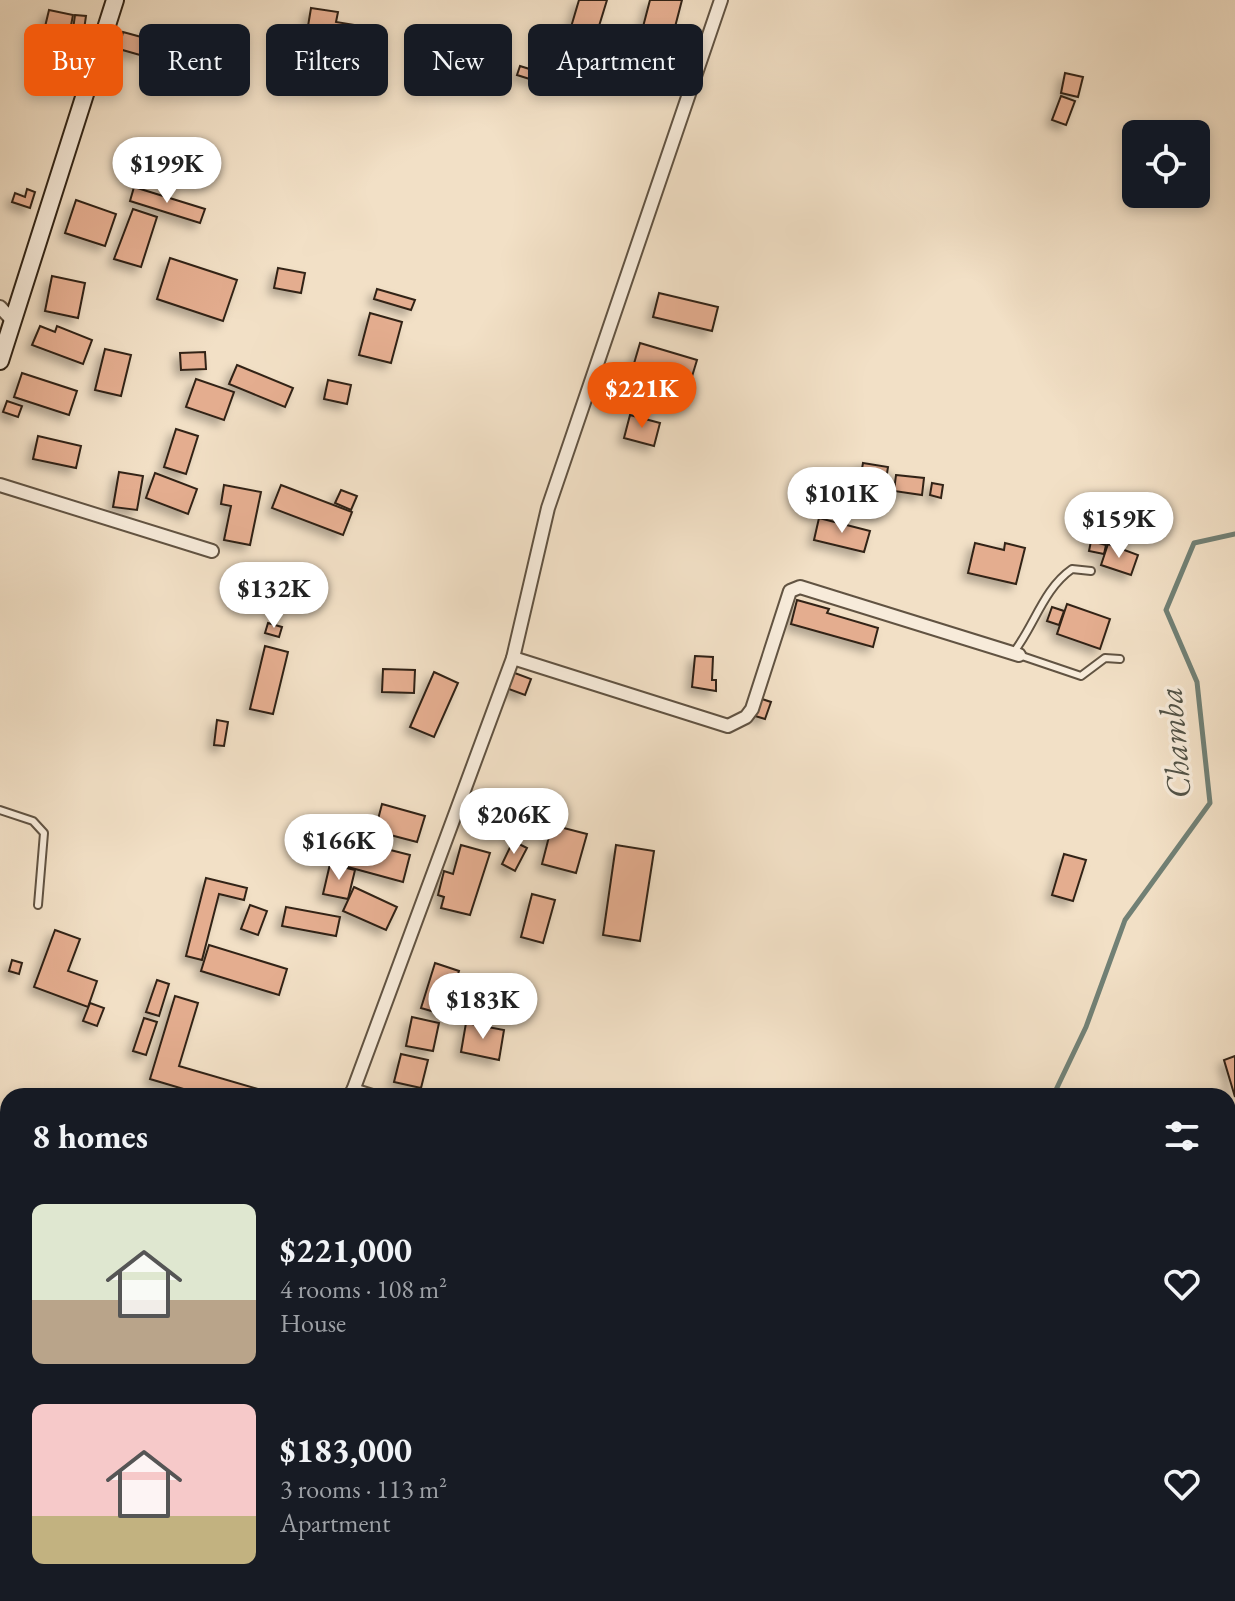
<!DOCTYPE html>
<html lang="en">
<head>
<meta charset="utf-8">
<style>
  :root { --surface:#171b24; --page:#20242c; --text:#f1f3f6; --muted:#9ea1a6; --accent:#ea580c }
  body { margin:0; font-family:"EB Garamond",serif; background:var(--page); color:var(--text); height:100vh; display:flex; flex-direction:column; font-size:30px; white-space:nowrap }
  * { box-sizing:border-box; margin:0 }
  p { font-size:26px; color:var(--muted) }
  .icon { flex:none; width:44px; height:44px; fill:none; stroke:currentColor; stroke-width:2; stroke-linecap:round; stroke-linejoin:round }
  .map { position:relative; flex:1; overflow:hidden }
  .sheet { position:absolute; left:0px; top:1088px; width:1236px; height:514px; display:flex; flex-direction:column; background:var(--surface); border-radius:24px 24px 0 0; box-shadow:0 4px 12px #0003 }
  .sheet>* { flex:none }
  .banner { position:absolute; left:24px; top:24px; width:800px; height:72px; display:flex; gap:16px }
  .controls { position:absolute; left:1122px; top:120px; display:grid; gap:16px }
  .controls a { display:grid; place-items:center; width:88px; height:88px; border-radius:12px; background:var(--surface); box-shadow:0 4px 12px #0003; font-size:40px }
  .price { position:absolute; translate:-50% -68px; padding:0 18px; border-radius:28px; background:#fff; color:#222; font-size:26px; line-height:52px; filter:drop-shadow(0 2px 4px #0008) }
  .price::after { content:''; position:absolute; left:50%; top:48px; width:24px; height:18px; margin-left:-12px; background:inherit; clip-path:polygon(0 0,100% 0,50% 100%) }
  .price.active { background:var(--accent); color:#fff }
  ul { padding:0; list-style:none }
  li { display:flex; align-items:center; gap:24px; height:200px; padding:0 32px }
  li span { display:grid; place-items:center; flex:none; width:224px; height:160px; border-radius:12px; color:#555 }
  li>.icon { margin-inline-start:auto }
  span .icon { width:96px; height:96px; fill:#fffc; stroke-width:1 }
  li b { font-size:34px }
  h2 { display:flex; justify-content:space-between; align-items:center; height:96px; padding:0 32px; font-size:34px }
  .tag { padding:0 28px; border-radius:12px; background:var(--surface); box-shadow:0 4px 12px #0003; font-size:28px; line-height:72px }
  .tag.active { background:var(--accent); color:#fff }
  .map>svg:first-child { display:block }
</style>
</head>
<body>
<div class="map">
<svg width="1235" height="1601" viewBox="0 0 1235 1601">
  <defs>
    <filter id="shadow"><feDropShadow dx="-5.5" dy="5.5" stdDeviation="4" flood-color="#0004"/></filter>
  </defs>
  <rect width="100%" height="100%" fill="#f2e0c6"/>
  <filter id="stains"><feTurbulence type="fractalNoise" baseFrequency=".0025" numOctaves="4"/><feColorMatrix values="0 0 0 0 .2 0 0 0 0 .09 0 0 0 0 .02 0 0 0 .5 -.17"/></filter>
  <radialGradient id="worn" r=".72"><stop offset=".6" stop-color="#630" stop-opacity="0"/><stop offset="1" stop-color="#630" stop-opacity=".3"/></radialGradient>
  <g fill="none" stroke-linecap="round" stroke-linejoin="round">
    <g stroke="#718075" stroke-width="5">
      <polyline points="1053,1096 1086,1027 1125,920 1210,803 1197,682 1166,610 1194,543 1235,534"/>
      <polyline points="708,1594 715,1601"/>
    </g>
  </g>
  <g fill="#e4ad8f" stroke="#312416" stroke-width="2" filter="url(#shadow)">
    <polygon points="579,0 607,0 591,52 566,44"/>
    <polygon points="650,0 682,0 662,77 632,69"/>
    <polygon points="311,8 338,12 336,22 361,26 355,62 328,58 323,85 299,81"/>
    <polygon points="49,10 73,15 69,36 44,31"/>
    <polygon points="75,15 86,16 84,30 73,29"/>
    <polygon points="123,32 145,38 140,55 119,49"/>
    <polygon points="520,66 539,72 536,81 517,75"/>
    <polygon points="1065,73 1083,77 1078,97 1061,93"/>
    <polygon points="1061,96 1075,101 1066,125 1052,120"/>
    <polygon points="134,187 205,209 200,223 130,201"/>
    <polygon points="27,189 35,192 30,208 12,202 15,193 25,197"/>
    <polygon points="76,200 116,214 105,246 65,233"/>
    <polygon points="133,209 157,217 141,267 114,259"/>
    <polygon points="170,258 237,280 223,321 157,299"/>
    <polygon points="278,268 305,273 301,293 274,288"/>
    <polygon points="52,276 85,283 78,318 45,311"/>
    <polygon points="377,289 415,300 411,310 374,299"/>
    <polygon points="659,293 718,307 712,331 653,317"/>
    <polygon points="370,313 402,322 391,363 359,355"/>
    <polygon points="40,326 55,332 57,326 92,340 83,364 32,345"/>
    <polygon points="640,343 697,360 690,383 633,367"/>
    <polygon points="105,349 131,355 121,396 95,390"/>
    <polygon points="205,352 206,369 181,370 180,353"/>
    <polygon points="237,365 293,388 285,407 229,384"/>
    <polygon points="22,373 77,391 69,415 14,397"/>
    <polygon points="196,379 234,392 224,420 186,407"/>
    <polygon points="328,380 351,385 347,404 324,399"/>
    <polygon points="7,401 22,406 18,417 3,412"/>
    <polygon points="630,415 660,423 654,446 624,438"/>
    <polygon points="176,429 198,436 186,474 164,467"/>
    <polygon points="38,436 81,446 76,468 33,459"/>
    <polygon points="863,463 888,467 881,512 855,508"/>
    <polygon points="119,472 143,476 137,510 113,507"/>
    <polygon points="155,473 197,489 188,514 146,498"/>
    <polygon points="896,475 924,478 922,495 894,491"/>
    <polygon points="932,483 943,485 941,498 930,495"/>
    <polygon points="224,485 261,492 250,545 224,540 231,506 221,504"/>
    <polygon points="281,485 352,512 343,535 272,508"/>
    <polygon points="341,490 357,496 351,510 335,503"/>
    <polygon points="819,518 870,531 864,552 814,540"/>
    <polygon points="1091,541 1106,545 1104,554 1089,551"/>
    <polygon points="975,543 1004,550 1005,543 1025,548 1016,584 968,573"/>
    <polygon points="1108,544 1138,555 1131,575 1101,565"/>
    <polygon points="797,600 829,609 827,613 878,628 873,647 791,624"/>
    <polygon points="1067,604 1110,619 1100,649 1057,634"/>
    <polygon points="1052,607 1064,611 1059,625 1047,621"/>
    <polygon points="268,623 282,627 279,637 265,633"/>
    <polygon points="265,646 288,652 273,714 250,709"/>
    <polygon points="695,656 713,657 712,680 716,680 716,691 692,687"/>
    <polygon points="383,669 415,670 414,693 382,692"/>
    <polygon points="434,672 458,683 434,737 410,727"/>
    <polygon points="512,672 531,679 525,695 506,688"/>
    <polygon points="759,698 771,702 765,719 752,715"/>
    <polygon points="217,720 228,722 224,746 214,745"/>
    <polygon points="476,798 507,807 502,822 471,812"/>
    <polygon points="382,804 425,816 417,842 375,831"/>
    <polygon points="552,825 587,834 576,873 542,864"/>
    <polygon points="355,841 410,855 403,882 348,867"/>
    <polygon points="513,841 527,848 515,871 502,864"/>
    <polygon points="461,845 490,853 470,915 441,908 444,897 438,895 444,871 453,874"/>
    <polygon points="616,845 654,851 640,941 603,935"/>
    <polygon points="1064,854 1086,860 1073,901 1052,895"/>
    <polygon points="330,864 355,870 348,899 323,894"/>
    <polygon points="206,878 247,888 244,900 219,894 202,960 186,956"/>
    <polygon points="354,887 397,907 386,930 343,911"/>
    <polygon points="532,894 555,900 543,943 521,937"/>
    <polygon points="250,905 267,911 258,935 241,929"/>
    <polygon points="286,907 340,917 336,936 282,926"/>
    <polygon points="55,930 80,939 68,971 97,981 88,1007 34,987"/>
    <polygon points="209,945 287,969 279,995 201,971"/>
    <polygon points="12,960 22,963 19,974 9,971"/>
    <polygon points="435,963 459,971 445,1015 421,1008"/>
    <polygon points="157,980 169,984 159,1016 146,1012"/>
    <polygon points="472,992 497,1001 492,1015 480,1011 482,1005 469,1001"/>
    <polygon points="175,996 198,1003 179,1066 282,1096 207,1096 150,1079"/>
    <polygon points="90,1003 104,1008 97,1026 83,1021"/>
    <polygon points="412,1017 439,1023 433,1051 406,1046"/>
    <polygon points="144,1018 157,1022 146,1055 133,1051"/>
    <polygon points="466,1023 504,1030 499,1060 461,1052"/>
    <polygon points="401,1054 428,1060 421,1088 394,1082"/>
    <polygon points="1235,1056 1235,1097 1224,1060"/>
    <polygon points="0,1126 8,1127 8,1144 0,1142"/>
    <polygon points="1228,1218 1232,1218 1235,1241 1235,1268 1228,1268"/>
    <polygon points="362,1594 366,1594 387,1601 360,1601"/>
    <polygon points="526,1594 566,1594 564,1601 529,1601 525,1600"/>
    <polygon points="871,1594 906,1594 904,1601 868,1601"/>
    <polygon points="919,1594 941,1594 942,1601 920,1601"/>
    <polygon points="960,1594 991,1594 992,1598 961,1601"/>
  </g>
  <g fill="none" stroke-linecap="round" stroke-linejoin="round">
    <g stroke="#615342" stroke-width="10">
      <g id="lane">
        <path d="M 1013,653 C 1034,627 1043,589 1072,569 L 1091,571"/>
        <polyline points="1019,655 1081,676 1105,658 1120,659"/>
        <polyline points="0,810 33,821 44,833 38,905"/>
        <polyline points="0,1437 8,1438"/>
      </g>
    </g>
    <g stroke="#615342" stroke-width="16">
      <g id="street">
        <polyline points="0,307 13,321"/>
        <polyline points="0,485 212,551"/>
        <polyline points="513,658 728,726 746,717 752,709 790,591 800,587 1019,655"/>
        <polyline points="353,1090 372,1096"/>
        <polyline points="351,1096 513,658 548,508 721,0"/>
        <polyline points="1228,1133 1235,1131"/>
        <polyline points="1228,1290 1235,1289"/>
        <polyline points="1228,1442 1235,1437"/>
        <polyline points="306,1601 306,1594"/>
        <polyline points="855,1601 859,1594"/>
        <polyline points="1109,1601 1119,1594"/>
        <polyline points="1162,1601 1166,1594"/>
      </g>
    </g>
    <g stroke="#312416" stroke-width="20">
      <polyline id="secondary" points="0,361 115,0"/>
    </g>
    <polyline stroke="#312416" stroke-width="3" stroke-dasharray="6 4" stroke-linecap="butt" points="0,1262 8,1265"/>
    <use href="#lane" stroke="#f7ebda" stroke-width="6"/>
    <use href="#street" stroke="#f7ebda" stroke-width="12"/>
    <use href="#secondary" stroke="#f7ebda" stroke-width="16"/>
  </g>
  <g text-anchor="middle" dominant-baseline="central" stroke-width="7" stroke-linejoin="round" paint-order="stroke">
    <g font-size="34" font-style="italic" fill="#515246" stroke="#f7ebda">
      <text transform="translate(1174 743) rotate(-95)">Chamba</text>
    </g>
  </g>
  <rect width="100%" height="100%" filter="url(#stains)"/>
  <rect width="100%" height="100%" fill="url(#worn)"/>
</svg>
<div class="controls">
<a><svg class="icon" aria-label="locate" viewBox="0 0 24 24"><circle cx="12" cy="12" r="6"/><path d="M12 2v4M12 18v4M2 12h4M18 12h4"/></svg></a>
</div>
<b class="price" style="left:167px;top:205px">$199K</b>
<b class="price active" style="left:642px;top:430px">$221K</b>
<b class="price" style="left:842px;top:535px">$101K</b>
<b class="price" style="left:1119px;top:560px">$159K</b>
<b class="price" style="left:274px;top:630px">$132K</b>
<b class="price" style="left:514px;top:856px">$206K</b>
<b class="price" style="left:339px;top:882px">$166K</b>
<b class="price" style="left:483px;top:1041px">$183K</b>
<div class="banner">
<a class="tag active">Buy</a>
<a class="tag">Rent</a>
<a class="tag">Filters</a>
<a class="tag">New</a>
<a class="tag">Apartment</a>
</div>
<section class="sheet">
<h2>8 homes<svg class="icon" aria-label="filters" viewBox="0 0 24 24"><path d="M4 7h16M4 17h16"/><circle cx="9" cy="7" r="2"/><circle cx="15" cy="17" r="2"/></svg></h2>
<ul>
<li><span style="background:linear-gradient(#dfe7d0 60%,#b9a48a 0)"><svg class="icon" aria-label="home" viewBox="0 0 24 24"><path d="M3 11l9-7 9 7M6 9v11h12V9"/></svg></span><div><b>$221,000</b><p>4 rooms · 108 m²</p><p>House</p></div><svg class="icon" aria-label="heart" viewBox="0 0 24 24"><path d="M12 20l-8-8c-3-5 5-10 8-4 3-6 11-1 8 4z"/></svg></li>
<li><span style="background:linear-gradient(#f6c9c9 70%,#c2b280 0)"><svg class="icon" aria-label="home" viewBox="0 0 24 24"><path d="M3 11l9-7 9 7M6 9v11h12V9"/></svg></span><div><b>$183,000</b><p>3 rooms · 113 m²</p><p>Apartment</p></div><svg class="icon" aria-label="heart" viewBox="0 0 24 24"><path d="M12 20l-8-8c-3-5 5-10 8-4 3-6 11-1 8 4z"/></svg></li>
</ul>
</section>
</div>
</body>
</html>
